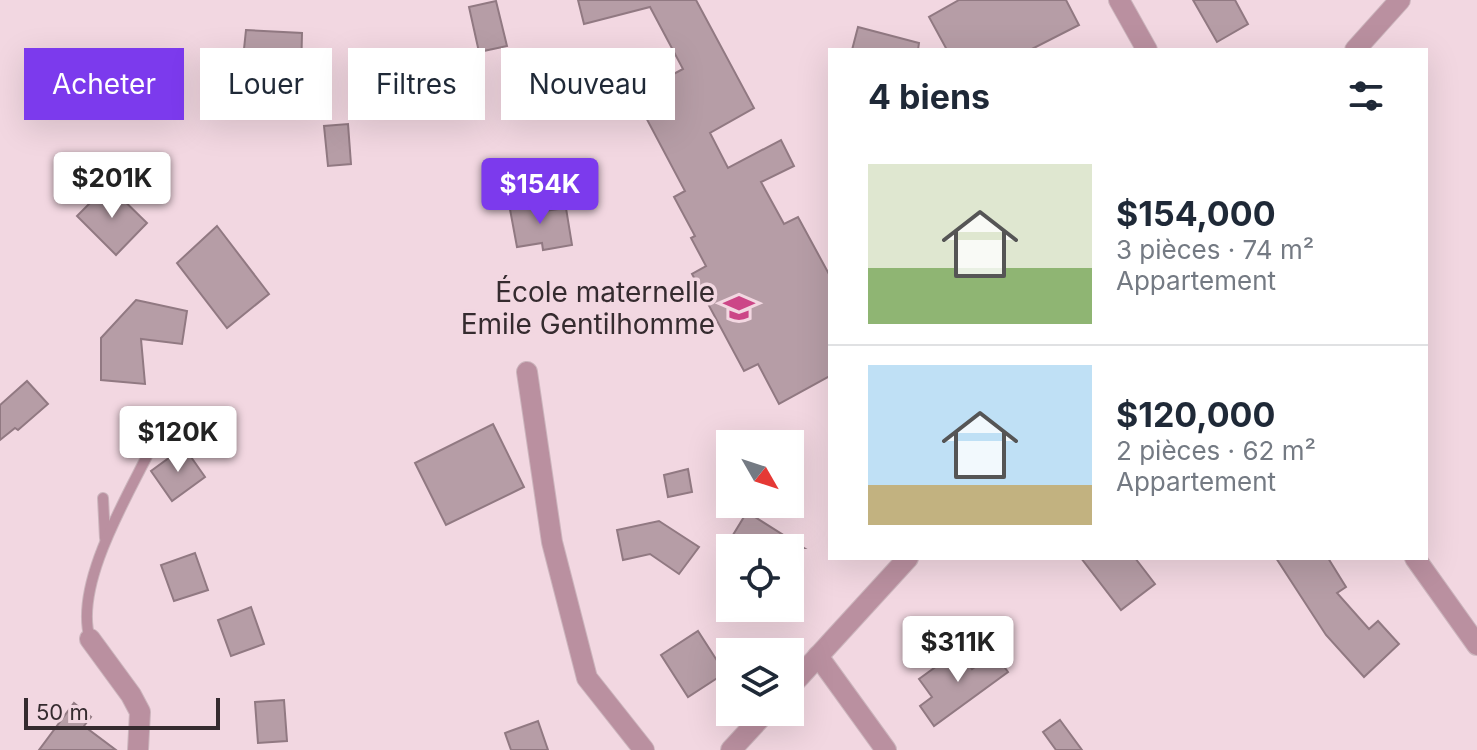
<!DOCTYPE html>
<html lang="fr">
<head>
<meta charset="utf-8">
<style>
  :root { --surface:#fff; --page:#f6f6f7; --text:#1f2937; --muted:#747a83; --line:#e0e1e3; --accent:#7c3aed }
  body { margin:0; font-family:Inter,sans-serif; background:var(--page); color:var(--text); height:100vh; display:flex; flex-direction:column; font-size:30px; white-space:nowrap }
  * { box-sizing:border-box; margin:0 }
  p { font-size:26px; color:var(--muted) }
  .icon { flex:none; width:44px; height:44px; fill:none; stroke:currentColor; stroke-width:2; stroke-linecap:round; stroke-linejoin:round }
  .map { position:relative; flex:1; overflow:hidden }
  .drawer { position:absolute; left:828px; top:48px; width:600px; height:512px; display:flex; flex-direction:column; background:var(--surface); border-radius:0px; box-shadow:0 8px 32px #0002 }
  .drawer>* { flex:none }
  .top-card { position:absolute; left:24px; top:48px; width:684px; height:72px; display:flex; gap:16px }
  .needle { width:52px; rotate:129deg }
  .buttons { position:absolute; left:716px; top:430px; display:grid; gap:16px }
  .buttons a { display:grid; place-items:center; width:88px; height:88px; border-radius:0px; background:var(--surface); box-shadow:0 8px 32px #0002; font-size:40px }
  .scale { position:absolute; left:24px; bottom:20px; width:196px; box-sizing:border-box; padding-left:8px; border:4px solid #352b2f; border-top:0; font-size:22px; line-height:28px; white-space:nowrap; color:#352b2f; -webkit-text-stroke:6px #f2d7e1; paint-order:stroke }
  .price { position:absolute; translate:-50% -68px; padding:0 18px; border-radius:8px; background:#fff; color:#222; font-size:26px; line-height:52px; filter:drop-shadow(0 2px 4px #0008) }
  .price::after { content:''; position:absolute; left:50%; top:48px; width:24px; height:18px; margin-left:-12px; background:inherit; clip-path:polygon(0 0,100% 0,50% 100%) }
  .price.on { background:var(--accent); color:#fff }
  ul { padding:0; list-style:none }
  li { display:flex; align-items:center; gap:24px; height:200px; padding:0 40px }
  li+li { border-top:2px solid var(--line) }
  li span { display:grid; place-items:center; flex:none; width:224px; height:160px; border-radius:0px; color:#555 }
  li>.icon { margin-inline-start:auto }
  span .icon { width:96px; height:96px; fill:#fffc; stroke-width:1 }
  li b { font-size:34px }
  h2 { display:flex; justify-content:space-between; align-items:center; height:96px; padding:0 40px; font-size:34px }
  .tag { padding:0 28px; border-radius:0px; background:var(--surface); box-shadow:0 8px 32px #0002; font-size:28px; line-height:72px }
  .tag.on { background:var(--accent); color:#fff }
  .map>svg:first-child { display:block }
</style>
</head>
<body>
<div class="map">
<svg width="1477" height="750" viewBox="0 0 1477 750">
  <rect width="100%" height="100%" fill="#f2d7e1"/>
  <g fill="#b69da6" stroke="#917982" stroke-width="2">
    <polygon points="578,0 696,0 754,108 710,133 728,168 781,140 794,166 761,182 784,224 798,217 830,276 830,376 779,404 758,364 744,371 692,274 706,266 691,238 695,236 674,197 685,191 634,95 683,69 650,7 584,24"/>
    <polygon points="959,0 1066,0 1079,25 1030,50 947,50 929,17"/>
    <polygon points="1193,0 1235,0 1248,24 1217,42"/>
    <polygon points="496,1 507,46 479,52 469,7"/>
    <polygon points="858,27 919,43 918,50 852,50"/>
    <polygon points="246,30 302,33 301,75 242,68"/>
    <polygon points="348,124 351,164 328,166 324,126"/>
    <polygon points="108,185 147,223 116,255 77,216"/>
    <polygon points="535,200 536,212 566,208 572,245 543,250 542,243 517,247 509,204"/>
    <polygon points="217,226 269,294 227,328 177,263"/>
    <polygon points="136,300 187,311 182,344 141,339 145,384 101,380 101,338"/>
    <polygon points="27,381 48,404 18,430 15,428 0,440 0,405"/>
    <polygon points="493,424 524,487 446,525 415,463"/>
    <polygon points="184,447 205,477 172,501 151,471"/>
    <polygon points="688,469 692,492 668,497 664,475"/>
    <polygon points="747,512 804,548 725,548"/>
    <polygon points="659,521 699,547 679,574 650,554 623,560 617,530"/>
    <polygon points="195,553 208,590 174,601 161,565"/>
    <polygon points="1081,558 1135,558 1155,584 1121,610"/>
    <polygon points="1276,558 1328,558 1346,587 1337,593 1369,629 1378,621 1399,644 1364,677 1326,635"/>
    <polygon points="251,607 264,644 231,656 218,620"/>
    <polygon points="698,631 725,673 688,697 661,655"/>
    <polygon points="959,650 972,669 994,653 1008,672 934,726 920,706 932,697 919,679"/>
    <polygon points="284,700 287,741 258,743 255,702"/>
    <polygon points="74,703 91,717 84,726 116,750 39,750"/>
    <polygon points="1060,720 1082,750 1056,750 1043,732"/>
    <polygon points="538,721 548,750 511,750 505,733"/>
  </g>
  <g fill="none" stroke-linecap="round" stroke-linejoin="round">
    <g stroke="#ccb5bd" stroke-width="12">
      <g id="service">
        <polyline points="103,498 105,538"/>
        <path d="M 90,639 C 74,587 124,502 147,456"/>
      </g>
    </g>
    <g stroke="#ccb5bd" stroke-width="22">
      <g id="minor">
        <polyline points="1119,0 1147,50"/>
        <polyline points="1355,50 1400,0"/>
        <polyline points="527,372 552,542 587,678 644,750"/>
        <polyline points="1415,558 1477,645"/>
        <polyline points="90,639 131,695 140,712 138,750"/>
        <polyline points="818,656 886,750"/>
        <polyline points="790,687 908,558"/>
        <polyline points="731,750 766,712"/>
      </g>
    </g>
    <use href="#service" stroke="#ba90a0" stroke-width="10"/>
    <use href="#minor" stroke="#ba90a0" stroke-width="20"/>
  </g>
  <defs>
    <g id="school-bare" transform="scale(2.4)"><path d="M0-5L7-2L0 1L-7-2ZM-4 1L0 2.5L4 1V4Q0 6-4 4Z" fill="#cc4687" stroke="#f2d7e1" stroke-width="2.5" paint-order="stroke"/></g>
  </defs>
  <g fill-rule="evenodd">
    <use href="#school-bare" x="739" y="308"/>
  </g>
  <g text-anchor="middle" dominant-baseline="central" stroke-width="7" stroke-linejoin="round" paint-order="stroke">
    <g font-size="28" fill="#352b2f" stroke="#f2d7e1" text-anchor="end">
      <text x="715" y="292">École maternelle<tspan x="715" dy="32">Emile Gentilhomme</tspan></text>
    </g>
  </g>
</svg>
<div class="buttons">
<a><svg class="needle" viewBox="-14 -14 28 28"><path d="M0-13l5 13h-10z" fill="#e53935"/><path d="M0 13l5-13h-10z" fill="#747a83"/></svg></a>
<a><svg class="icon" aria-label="locate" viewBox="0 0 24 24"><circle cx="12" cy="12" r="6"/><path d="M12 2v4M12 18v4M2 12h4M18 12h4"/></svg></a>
<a><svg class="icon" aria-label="layers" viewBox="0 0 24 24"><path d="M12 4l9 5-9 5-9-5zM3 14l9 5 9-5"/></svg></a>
</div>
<div class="scale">50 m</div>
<b class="price" style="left:112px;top:220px">$201K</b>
<b class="price on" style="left:540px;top:226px">$154K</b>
<b class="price" style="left:178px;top:474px">$120K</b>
<b class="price" style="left:958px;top:684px">$311K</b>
<div class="top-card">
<a class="tag on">Acheter</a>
<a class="tag">Louer</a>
<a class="tag">Filtres</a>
<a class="tag">Nouveau</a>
</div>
<section class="drawer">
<h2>4 biens<svg class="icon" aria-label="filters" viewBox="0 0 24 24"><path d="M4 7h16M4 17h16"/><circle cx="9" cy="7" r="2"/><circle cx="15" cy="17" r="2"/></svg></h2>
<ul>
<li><span style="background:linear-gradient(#dfe7d0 65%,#8fb573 0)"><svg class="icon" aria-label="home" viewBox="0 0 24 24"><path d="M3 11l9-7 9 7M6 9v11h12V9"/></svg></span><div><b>$154,000</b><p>3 pièces · 74 m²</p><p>Appartement</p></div></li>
<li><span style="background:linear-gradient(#bfe0f5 75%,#c2b280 0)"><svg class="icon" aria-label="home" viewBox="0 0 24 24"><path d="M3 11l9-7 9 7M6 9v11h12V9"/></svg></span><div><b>$120,000</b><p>2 pièces · 62 m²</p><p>Appartement</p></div></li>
</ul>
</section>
</div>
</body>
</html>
